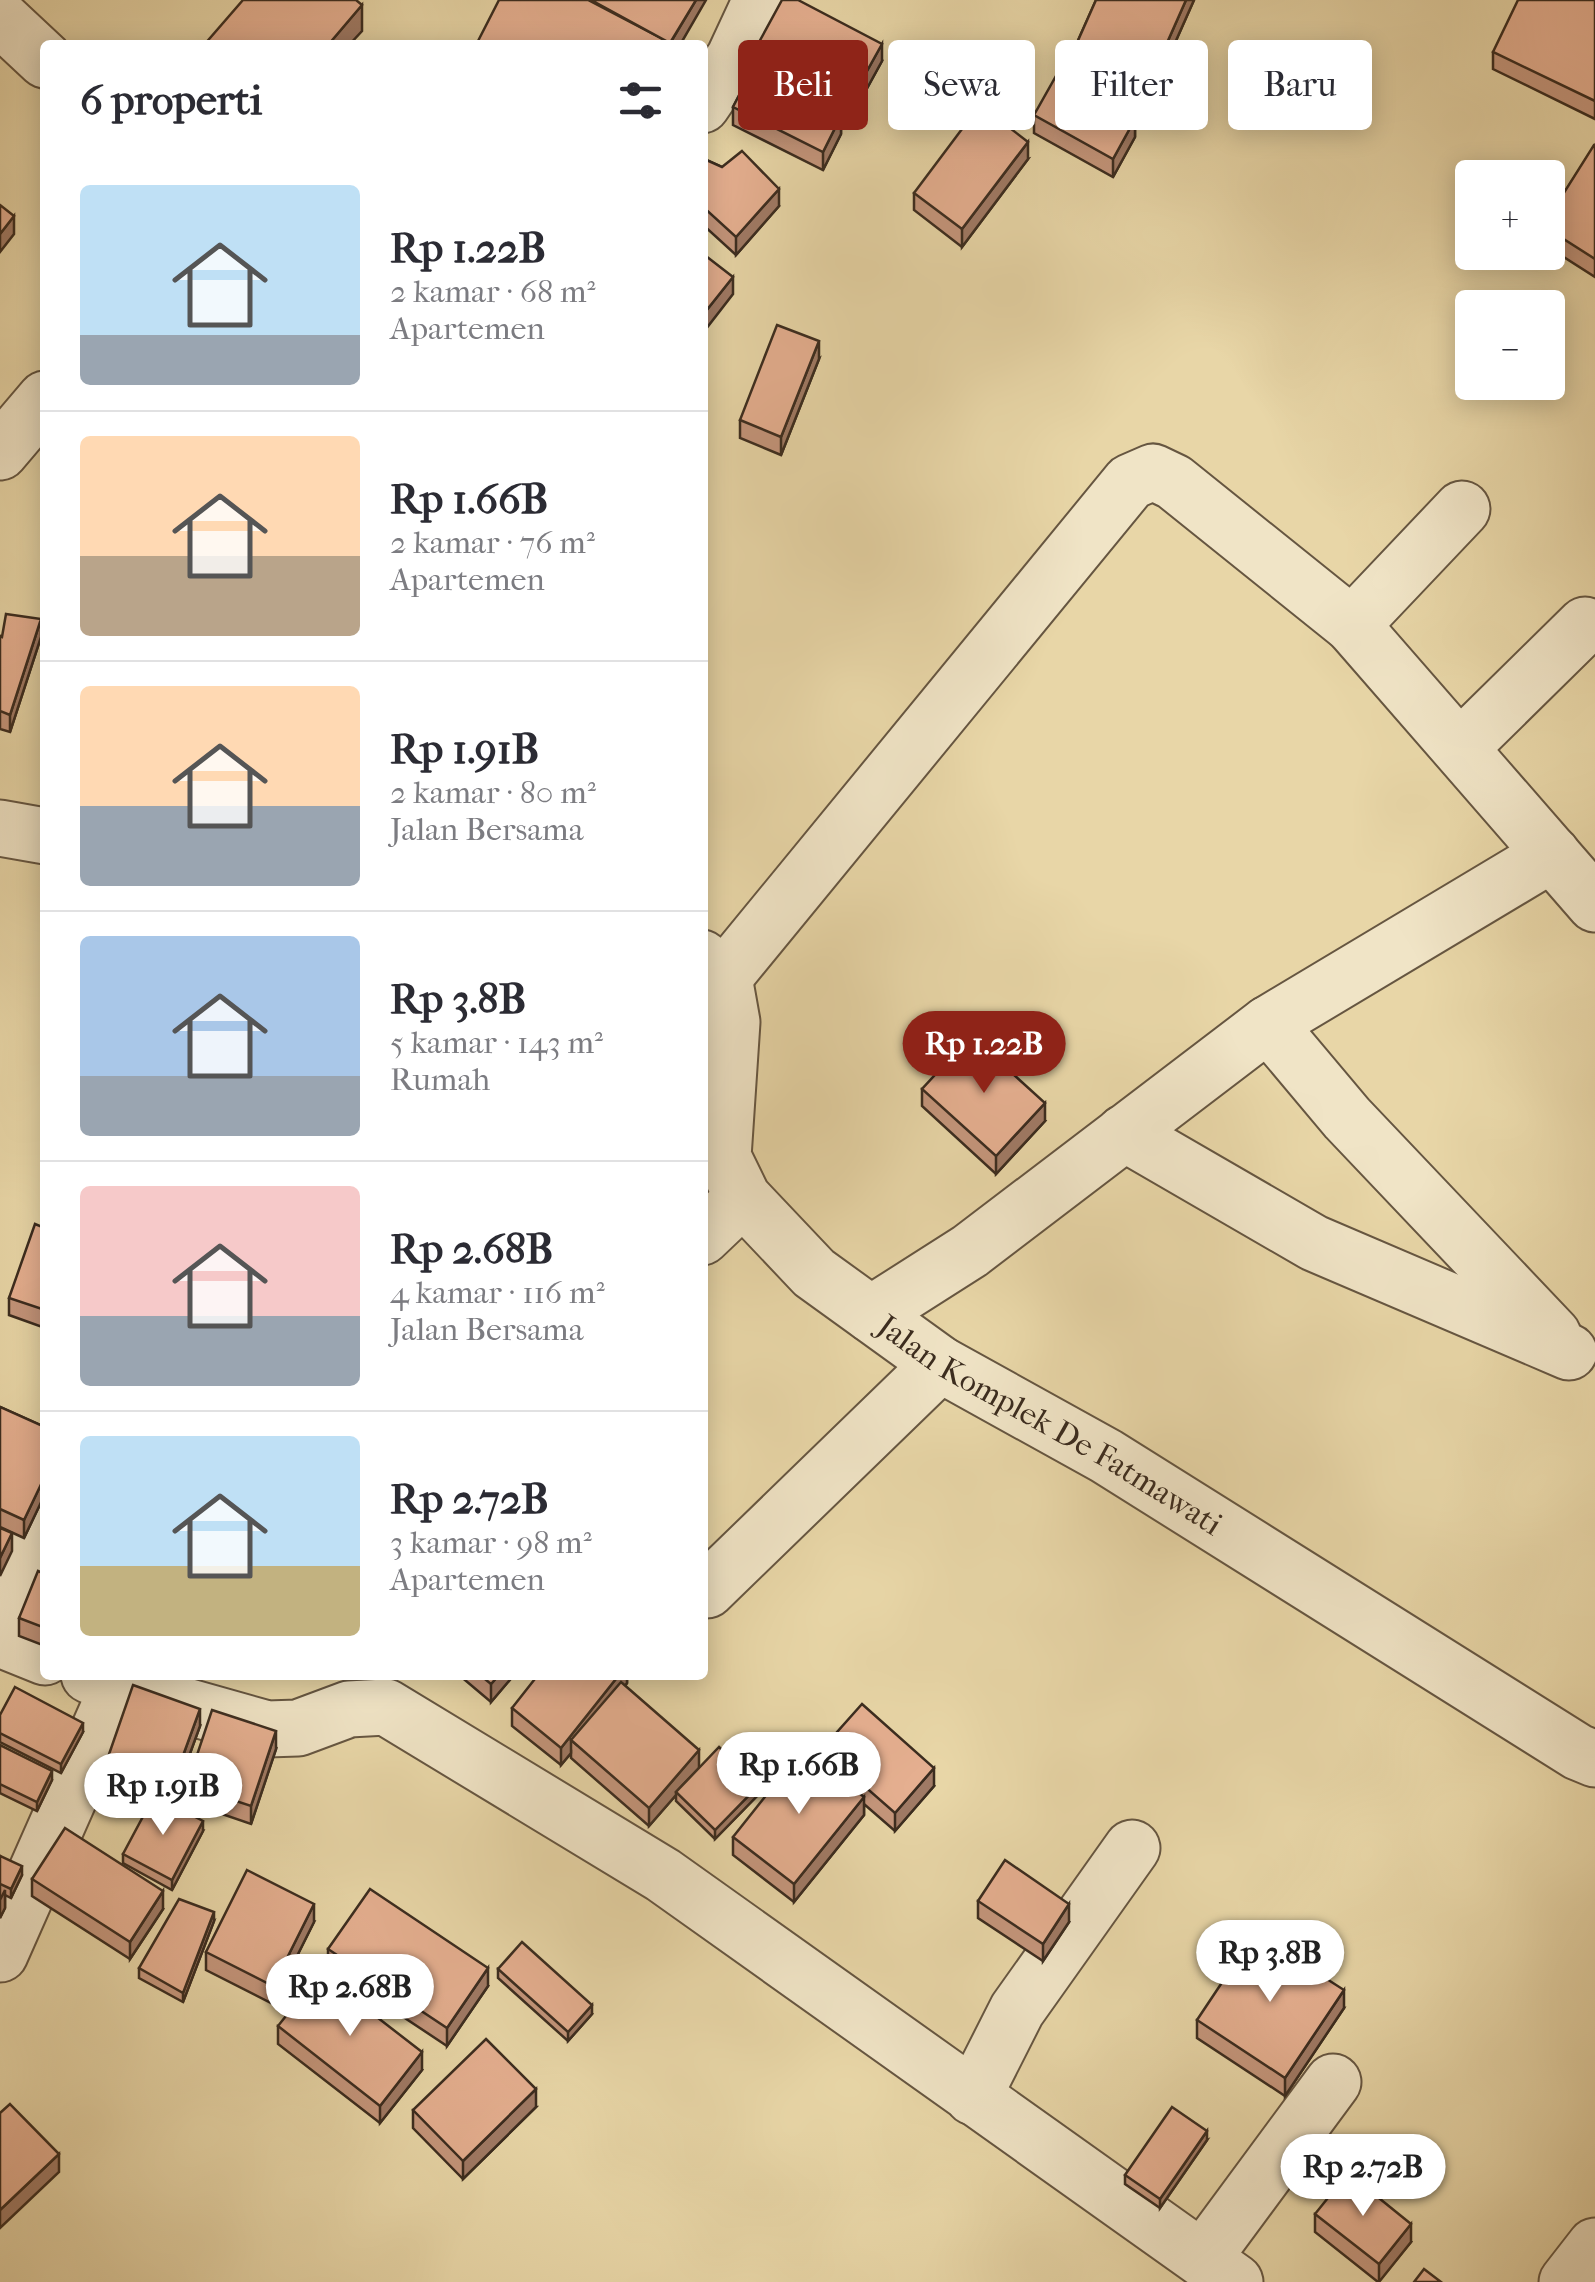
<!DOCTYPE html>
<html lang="id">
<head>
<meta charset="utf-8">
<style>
  :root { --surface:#fff; --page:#f2f2f3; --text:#2b2b33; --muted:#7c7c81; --line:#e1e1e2; --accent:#8f2418 }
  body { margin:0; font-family:"IM FELL French Canon",serif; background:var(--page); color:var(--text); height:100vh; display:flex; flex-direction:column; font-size:38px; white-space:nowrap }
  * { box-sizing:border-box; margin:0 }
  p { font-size:32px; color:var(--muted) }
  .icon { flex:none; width:55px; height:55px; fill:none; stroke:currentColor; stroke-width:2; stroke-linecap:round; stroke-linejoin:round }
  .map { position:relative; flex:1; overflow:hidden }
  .details { position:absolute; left:40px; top:40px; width:668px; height:1640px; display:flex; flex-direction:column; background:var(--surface); border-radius:10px; box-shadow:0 5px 25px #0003 }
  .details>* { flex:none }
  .banner { position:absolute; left:738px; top:40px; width:708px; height:90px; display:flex; gap:20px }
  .fabs { position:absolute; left:1455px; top:160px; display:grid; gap:20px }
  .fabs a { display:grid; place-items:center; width:110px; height:110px; border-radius:10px; background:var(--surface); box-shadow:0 5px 25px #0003; font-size:50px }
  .price { position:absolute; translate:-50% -85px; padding:0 22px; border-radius:35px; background:#fff; color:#222; font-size:32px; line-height:65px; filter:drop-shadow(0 2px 5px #0008) }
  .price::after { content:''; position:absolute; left:50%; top:60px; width:30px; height:22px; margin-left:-15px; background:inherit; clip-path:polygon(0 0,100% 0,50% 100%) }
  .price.on { background:var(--accent); color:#fff }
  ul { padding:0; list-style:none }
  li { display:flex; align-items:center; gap:30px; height:250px; padding:0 40px }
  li+li { border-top:2px solid var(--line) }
  li span { display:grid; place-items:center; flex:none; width:280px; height:200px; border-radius:10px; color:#555 }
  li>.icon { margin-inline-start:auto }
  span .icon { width:120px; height:120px; fill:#fffc; stroke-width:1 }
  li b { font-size:42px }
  h2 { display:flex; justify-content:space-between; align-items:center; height:120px; padding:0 40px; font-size:42px }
  .pill { padding:0 35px; border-radius:10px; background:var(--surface); box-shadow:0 5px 25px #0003; font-size:35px; line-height:90px }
  .pill.on { background:var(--accent); color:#fff }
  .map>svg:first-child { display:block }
</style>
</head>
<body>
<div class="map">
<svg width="1595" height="2282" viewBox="0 0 1595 2282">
  <rect width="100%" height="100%" fill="#e8d6a7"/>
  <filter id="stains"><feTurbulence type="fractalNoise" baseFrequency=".002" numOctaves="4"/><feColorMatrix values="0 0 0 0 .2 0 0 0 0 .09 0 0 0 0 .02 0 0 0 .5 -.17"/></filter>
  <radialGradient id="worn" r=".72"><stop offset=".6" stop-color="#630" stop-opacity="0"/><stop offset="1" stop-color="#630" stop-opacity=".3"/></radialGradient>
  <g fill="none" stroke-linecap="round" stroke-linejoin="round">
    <g stroke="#665641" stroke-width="59">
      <g id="minor">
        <polyline points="0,18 45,60"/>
        <polyline points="702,105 734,58 761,0"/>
        <polyline points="0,452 45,399"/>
        <polyline points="1462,509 1352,625 1595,904"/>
        <polyline points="1461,747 1585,625"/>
        <polyline points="0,828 45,836"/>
        <path id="s1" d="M 702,958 L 724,977 L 732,1022 L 723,1157 L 743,1198 L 814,1273 L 940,1364 L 1106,1456 L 1578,1752 L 1595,1759"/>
        <polyline points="724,977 1130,482 1153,472 1174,482 1352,625"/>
        <polyline points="1268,1024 1347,1118 1553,1335"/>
        <polyline points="1124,1133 1314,1243 1569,1352"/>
        <polyline points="702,1237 743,1198"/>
        <polyline points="871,1314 970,1251 1268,1024 1552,854"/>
        <polyline points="707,1590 940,1364"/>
        <polyline points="0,1606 45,1516"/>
        <polyline points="0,1639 45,1657"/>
        <polyline points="89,1675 118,1687 267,1729 298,1728 349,1709 386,1707 663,1875 1235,2282"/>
        <polyline points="0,1954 118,1687"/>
        <polyline points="973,2097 1017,2010 1132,1848"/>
        <polyline points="1203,2258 1333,2082"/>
        <polyline points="1567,2282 1595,2246"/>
      </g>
    </g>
    <use href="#minor" stroke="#f0e4c6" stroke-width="55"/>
  </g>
  <g fill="#c5967c" stroke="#3b2c1f" stroke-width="2.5">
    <polygon points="1096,0 1194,0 1139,124 1135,122 1135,137 1113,177 1034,133 1034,115 1064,80 1064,72"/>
    <polygon points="1595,0 1595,119 1493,69 1493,52"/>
    <polygon points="752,55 882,61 848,123 841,120 841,134 823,170 733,125 733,107 752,72"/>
    <polygon points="1595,145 1595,277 1548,247 1548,218"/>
    <polygon points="702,158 722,167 779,206 736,255 702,224"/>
    <polygon points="1028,159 962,247 914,210 914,193"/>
    <polygon points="819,359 781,455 740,438 740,420"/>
    <polygon points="0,636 41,637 10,732 0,729"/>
    <polygon points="922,1089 1045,1121 996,1174 922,1106"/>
    <polygon points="45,1228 45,1328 9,1315 9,1298"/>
    <polygon points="0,1407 45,1427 45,1494 24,1538 0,1527"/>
    <polygon points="45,1574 45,1646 19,1636 19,1618"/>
    <polygon points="459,1675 514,1675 491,1702"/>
    <polygon points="627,1675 627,1683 625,1686 699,1767 758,1795 715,1839 676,1801 676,1795 649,1826 571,1758 571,1753 561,1765 512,1726 512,1708"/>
    <polygon points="0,1715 83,1732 61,1773 0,1742"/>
    <polygon points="200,1726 173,1800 107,1777 107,1760"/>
    <polygon points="0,1745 52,1780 37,1811 0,1793"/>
    <polygon points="276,1749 251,1824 187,1802 187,1785"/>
    <polygon points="822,1749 934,1786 895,1831 864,1804 864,1815 794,1902 733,1855 733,1837 822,1764"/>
    <polygon points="203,1831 172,1890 123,1863 123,1854"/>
    <polygon points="0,1856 22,1875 11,1898 5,1895 5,1908 0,1918"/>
    <polygon points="32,1879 163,1909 130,1959 32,1896"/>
    <polygon points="978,1901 1069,1922 1043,1961 978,1918"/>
    <polygon points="214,1921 183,2002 139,1978 139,1968"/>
    <polygon points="314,1922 273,2004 206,1970 206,1952"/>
    <polygon points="328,1949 488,1986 447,2046 328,1967"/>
    <polygon points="498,1969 592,2014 568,2041 498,1978"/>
    <polygon points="1344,2008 1285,2096 1197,2038 1197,2020"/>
    <polygon points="278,2026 422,2070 380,2123 278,2044"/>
    <polygon points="536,2107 463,2179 413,2128 413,2110"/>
    <polygon points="1207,2140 1160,2208 1125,2184 1125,2175"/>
    <polygon points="1315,2214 1411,2242 1378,2282 1315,2232"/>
  </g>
  <g fill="#a07a65" stroke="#3b2c1f" stroke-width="2.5">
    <polygon points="696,0 706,0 680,45 669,45"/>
    <polygon points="1186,0 1194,0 1139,124 1139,106"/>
    <polygon points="362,5 362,31 349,45 328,45"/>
    <polygon points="882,44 882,61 848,123 848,105"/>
    <polygon points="841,116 841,134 823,170 823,152"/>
    <polygon points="1135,119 1135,137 1113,177 1113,159"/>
    <polygon points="1028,142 1028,159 962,247 962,229"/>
    <polygon points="779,189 779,206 736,255 736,237"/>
    <polygon points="14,216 14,234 0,252 0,234"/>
    <polygon points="733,277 733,294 702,334 702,316"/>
    <polygon points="819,341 819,359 781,455 781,437"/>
    <polygon points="41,619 41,637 10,732 10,715"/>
    <polygon points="1045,1103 1045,1121 996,1174 996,1156"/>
    <polygon points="45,1476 45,1494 24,1538 24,1520"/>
    <polygon points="12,1533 12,1551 0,1576 0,1558"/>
    <polygon points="499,1675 514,1675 491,1702 491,1684"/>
    <polygon points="619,1675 627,1675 627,1683 577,1745 571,1740 571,1753 561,1765 561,1748"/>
    <polygon points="200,1709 200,1726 173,1800 173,1783"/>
    <polygon points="83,1723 83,1732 61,1773 61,1764"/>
    <polygon points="276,1731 276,1749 251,1824 251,1806"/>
    <polygon points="699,1750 699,1768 676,1792 676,1795 649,1826 649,1808"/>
    <polygon points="934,1768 934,1786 895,1831 895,1813"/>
    <polygon points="52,1771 52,1780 37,1811 37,1802"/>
    <polygon points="758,1786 758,1795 715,1839 715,1830"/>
    <polygon points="864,1797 864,1815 794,1902 794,1884"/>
    <polygon points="203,1821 203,1831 172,1890 172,1880"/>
    <polygon points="22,1866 22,1875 11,1898 11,1889"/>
    <polygon points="5,1890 5,1908 0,1918 0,1900"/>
    <polygon points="163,1891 163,1909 130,1959 130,1942"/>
    <polygon points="314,1904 314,1922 273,2004 273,1986"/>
    <polygon points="1069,1904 1069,1922 1043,1961 1043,1944"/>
    <polygon points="214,1912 214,1921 183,2002 183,1993"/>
    <polygon points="488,1968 488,1986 447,2046 447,2028"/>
    <polygon points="1344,1990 1344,2008 1285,2096 1285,2078"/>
    <polygon points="592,2005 592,2014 568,2041 568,2032"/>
    <polygon points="422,2052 422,2070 380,2123 380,2106"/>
    <polygon points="536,2089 536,2107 463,2179 463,2161"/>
    <polygon points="1207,2131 1207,2140 1160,2208 1160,2199"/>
    <polygon points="59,2154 59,2172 0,2228 0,2210"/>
    <polygon points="1411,2224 1411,2242 1379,2282 1379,2264"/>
  </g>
  <g fill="#e5af90" stroke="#3b2c1f" stroke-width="2.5">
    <polygon points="243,0 356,0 362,5 328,45 204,45"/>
    <polygon points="499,0 588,0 674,45 480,45 477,43"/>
    <polygon points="591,0 696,0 670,43"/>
    <polygon points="782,0 798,0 882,44 848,105 752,55"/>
    <polygon points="1096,0 1186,0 1139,106 1064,72"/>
    <polygon points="1518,0 1595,0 1595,101 1493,52"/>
    <polygon points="751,72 841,116 823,152 733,107"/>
    <polygon points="1056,76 1135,119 1113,159 1034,115"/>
    <polygon points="980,105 1028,142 962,229 914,193"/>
    <polygon points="1594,145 1595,145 1595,259 1548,229 1548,218"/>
    <polygon points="742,151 779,189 736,237 702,206 702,158 722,167"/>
    <polygon points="0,205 14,216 0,234"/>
    <polygon points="702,253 733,277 702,316"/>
    <polygon points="777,325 819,341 781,437 740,420"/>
    <polygon points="6,614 41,619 10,715 0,711 0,636 2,637"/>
    <polygon points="971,1036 1045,1103 996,1156 922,1089"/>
    <polygon points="35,1224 45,1228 45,1310 9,1298"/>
    <polygon points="0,1407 45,1427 45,1476 24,1520 0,1509"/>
    <polygon points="0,1528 12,1533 0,1558"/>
    <polygon points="38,1571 45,1574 45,1628 19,1618"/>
    <polygon points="480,1675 499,1675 491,1684"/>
    <polygon points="538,1675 619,1675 561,1748 512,1708"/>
    <polygon points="621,1682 699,1750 649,1808 571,1740"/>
    <polygon points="133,1685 200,1709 173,1783 107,1760"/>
    <polygon points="15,1687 83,1723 61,1764 0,1733 0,1715"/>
    <polygon points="862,1704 934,1768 895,1813 822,1749"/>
    <polygon points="212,1710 276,1731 251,1806 187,1785"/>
    <polygon points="0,1745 52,1771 37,1802 0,1784"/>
    <polygon points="719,1747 758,1786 715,1830 676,1792"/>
    <polygon points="803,1749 864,1797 794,1884 733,1837"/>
    <polygon points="154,1796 203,1821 172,1880 123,1854"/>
    <polygon points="65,1828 163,1891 130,1942 32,1879"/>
    <polygon points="0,1856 22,1866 11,1889 0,1884"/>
    <polygon points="1005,1860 1069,1904 1043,1944 978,1901"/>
    <polygon points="247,1870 314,1904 273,1986 206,1952"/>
    <polygon points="370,1889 488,1968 447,2028 328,1949"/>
    <polygon points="179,1899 214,1912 183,1993 139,1968"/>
    <polygon points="1255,1933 1344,1990 1285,2078 1197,2020"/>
    <polygon points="522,1942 592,2005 568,2032 498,1969"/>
    <polygon points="320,1973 422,2052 380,2106 278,2026"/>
    <polygon points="486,2039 536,2089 463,2161 413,2110"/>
    <polygon points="10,2104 59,2154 0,2210 0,2113"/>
    <polygon points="1172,2107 1207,2131 1160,2199 1125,2175"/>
    <polygon points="1348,2173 1411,2224 1379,2264 1315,2214"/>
    <polygon points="1424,2269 1441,2282 1414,2282"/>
  </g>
  <g text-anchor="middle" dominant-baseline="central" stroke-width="8" stroke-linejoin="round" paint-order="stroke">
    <g font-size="32" fill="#3b2c1f" stroke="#f0e4c6">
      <text stroke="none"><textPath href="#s1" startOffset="640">Jalan Komplek De Fatmawati</textPath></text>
    </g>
  </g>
  <rect width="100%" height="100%" filter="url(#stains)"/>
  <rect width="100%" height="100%" fill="url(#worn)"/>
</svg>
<div class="fabs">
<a>+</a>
<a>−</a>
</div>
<b class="price on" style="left:984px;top:1096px">Rp 1.22B</b>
<b class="price" style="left:799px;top:1817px">Rp 1.66B</b>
<b class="price" style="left:163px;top:1838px">Rp 1.91B</b>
<b class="price" style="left:1270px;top:2005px">Rp 3.8B</b>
<b class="price" style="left:350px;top:2039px">Rp 2.68B</b>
<b class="price" style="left:1363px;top:2219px">Rp 2.72B</b>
<div class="banner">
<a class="pill on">Beli</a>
<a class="pill">Sewa</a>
<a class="pill">Filter</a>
<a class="pill">Baru</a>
</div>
<section class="details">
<h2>6 properti<svg class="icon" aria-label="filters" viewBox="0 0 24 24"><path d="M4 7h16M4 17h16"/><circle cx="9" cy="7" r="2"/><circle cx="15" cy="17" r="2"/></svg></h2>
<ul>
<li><span style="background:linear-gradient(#bfe0f5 75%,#9aa5b1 0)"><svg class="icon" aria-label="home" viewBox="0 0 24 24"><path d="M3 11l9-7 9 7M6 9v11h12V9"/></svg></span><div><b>Rp 1.22B</b><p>2 kamar · 68 m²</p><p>Apartemen</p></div></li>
<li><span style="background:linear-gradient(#ffd9b3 60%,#b9a48a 0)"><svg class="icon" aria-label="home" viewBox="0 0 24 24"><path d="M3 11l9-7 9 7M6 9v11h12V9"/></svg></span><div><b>Rp 1.66B</b><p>2 kamar · 76 m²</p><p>Apartemen</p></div></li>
<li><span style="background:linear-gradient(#ffd9b3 60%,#9aa5b1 0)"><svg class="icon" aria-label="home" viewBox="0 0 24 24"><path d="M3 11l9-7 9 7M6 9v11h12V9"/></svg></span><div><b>Rp 1.91B</b><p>2 kamar · 80 m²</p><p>Jalan Bersama</p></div></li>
<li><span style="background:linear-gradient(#a9c7e8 70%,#9aa5b1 0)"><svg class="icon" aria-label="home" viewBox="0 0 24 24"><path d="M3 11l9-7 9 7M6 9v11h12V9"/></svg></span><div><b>Rp 3.8B</b><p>5 kamar · 143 m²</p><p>Rumah</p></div></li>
<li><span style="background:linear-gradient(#f6c9c9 65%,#9aa5b1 0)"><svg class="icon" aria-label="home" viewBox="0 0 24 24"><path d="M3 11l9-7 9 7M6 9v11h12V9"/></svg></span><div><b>Rp 2.68B</b><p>4 kamar · 116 m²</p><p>Jalan Bersama</p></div></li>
<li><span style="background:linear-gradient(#bfe0f5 65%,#c2b280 0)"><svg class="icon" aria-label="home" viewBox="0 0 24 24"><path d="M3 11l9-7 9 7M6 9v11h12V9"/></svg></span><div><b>Rp 2.72B</b><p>3 kamar · 98 m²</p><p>Apartemen</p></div></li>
</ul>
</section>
</div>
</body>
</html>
